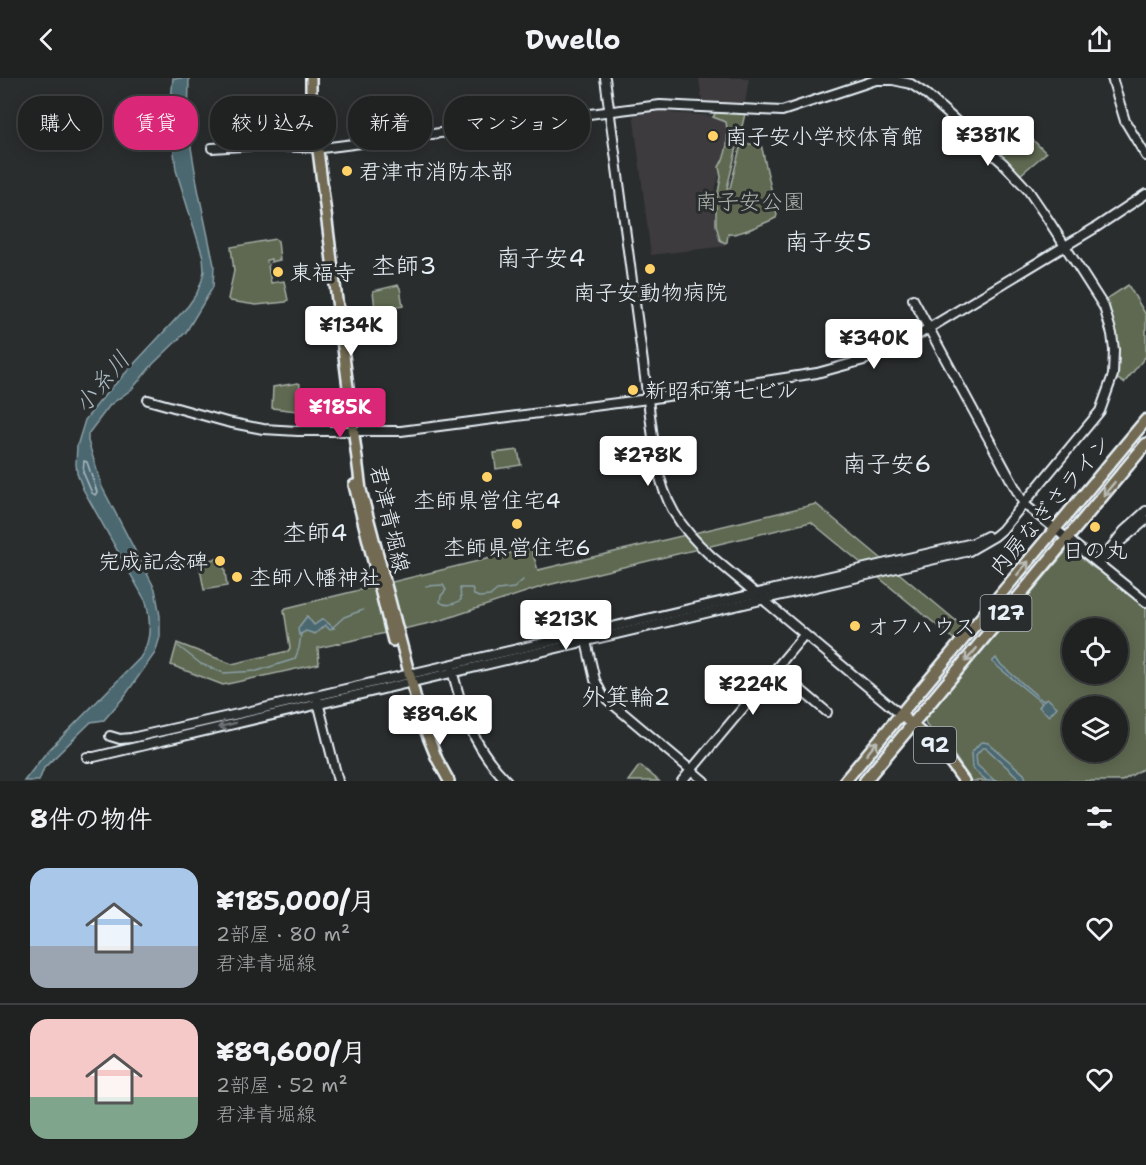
<!DOCTYPE html>
<html lang="ja">
<head>
<meta charset="utf-8">
<style>
  :root { --surface:#202222; --page:#2d2f2f; --text:#f1f3f6; --muted:#a2a4a5; --line:#3d3f40; --accent:#db2777 }
  body { margin:0; font-family:"Shantell Sans","Klee One",sans-serif; background:var(--page); color:var(--text); height:100vh; display:flex; flex-direction:column; font-size:22px; white-space:nowrap }
  * { box-sizing:border-box; margin:0 }
  p { font-size:20px; color:var(--muted) }
  .icon { flex:none; width:33px; height:33px; fill:none; stroke:currentColor; stroke-width:2; stroke-linecap:round; stroke-linejoin:round }
  .map { position:relative; height:703px; overflow:hidden }
  .side { display:flex; flex-direction:column; background:var(--surface); flex:1 }
  .side>* { flex:none }
  .guide { position:absolute; left:18px; top:18px; width:600px; height:54px; display:flex; gap:12px }
  .controls { position:absolute; left:1062px; top:540px; display:grid; gap:12px }
  .controls a { display:grid; place-items:center; width:66px; height:66px; border-radius:50%; background:var(--surface); box-shadow:0 3px 15px #0003,0 0 0 2px var(--line); font-size:30px }
  .price { position:absolute; translate:-50% -51px; padding:0 14px; border-radius:6px; background:#fff; color:#222; font-size:20px; line-height:39px; filter:drop-shadow(0 2px 3px #0008) }
  .price::after { content:''; position:absolute; left:50%; top:36px; width:18px; height:14px; margin-left:-9px; background:inherit; clip-path:polygon(0 0,100% 0,50% 100%) }
  .price.selected { background:var(--accent); color:#fff }
  ul { padding:0; list-style:none }
  li { display:flex; align-items:center; gap:18px; height:150px; padding:0 30px }
  li+li { border-top:2px solid var(--line) }
  li span { display:grid; place-items:center; flex:none; width:168px; height:120px; border-radius:18px; color:#555 }
  li>.icon { margin-inline-start:auto }
  span .icon { width:72px; height:72px; fill:#fffc; stroke-width:1 }
  li b { font-size:26px }
  h2 { display:flex; justify-content:space-between; align-items:center; height:72px; padding:0 30px; font-size:26px }
  .pill { padding:0 21px; border-radius:24px; background:var(--surface); box-shadow:0 3px 15px #0003,0 0 0 2px var(--line); font-size:21px; line-height:54px }
  .pill.selected { background:var(--accent); color:#fff }
  header { display:flex; justify-content:space-between; align-items:center; height:78px; padding:0 30px; background:var(--surface); font-size:27px; font-weight:700 }
  .map>svg:first-child { display:block }
</style>
</head>
<body>
<header><svg class="icon" aria-label="back" viewBox="0 0 24 24"><path d="M15 5l-7 7 7 7"/></svg>Dwello<svg class="icon" aria-label="share" viewBox="0 0 24 24"><path d="M12 15V3M7 8l5-5 5 5M5 13v7h14v-7"/></svg></header>
<div class="map">
<svg width="1146" height="703" viewBox="0 0 1146 703">
  <rect width="100%" height="100%" fill="#2a2d2e"/>
  <filter id="ink" filterUnits="userSpaceOnUse"><feTurbulence type="fractalNoise" baseFrequency=".0167" numOctaves="2"/><feDisplacementMap in="SourceGraphic" scale="12" xChannelSelector="R" yChannelSelector="G"/><feConvolveMatrix kernelMatrix="1 2 1 2 8 2 1 2 1" color-interpolation-filters="sRGB"/></filter>
  <g filter="url(#ink)">
    <g fill="#3d3a3e">
      <polygon points="699,0 749,0 745,25 742,28 702,23"/>
      <polygon points="660,30 668,31 670,35 716,38 728,43 730,65 715,111 714,133 718,152 726,168 651,177 633,34"/>
    </g>
    <g fill="#5e6951" stroke="#a3ada4" stroke-width="1.5" fill-rule="evenodd">
      <path d="M 724,33 L 745,36 L 727,110 L 730,110 L 741,66 L 761,66 L 777,137 L 776,140 C 764,145 739,158 728,156 L 727,164 L 725,165 L 720,162 L 716,147 L 716,125 L 721,99 L 719,89 C 728,75 729,60 726,44 L 713,39 L 716,34 Z"/>
      <polygon points="1020,49 1046,75 1020,97 998,74"/>
      <polygon points="275,161 278,163 280,182 271,184 271,181 267,182 271,205 284,203 288,222 286,224 256,227 230,223 228,221 234,193 231,169"/>
      <polygon points="398,207 400,210 403,228 377,232 375,231 373,213"/>
      <polygon points="1128,207 1146,237 1146,278 1124,305 1116,300 1119,280 1117,261 1105,222"/>
      <polygon points="298,305 300,306 297,333 272,330 273,309"/>
      <polygon points="518,372 521,387 496,391 494,375"/>
      <polygon points="816,426 966,551 956,563 811,444 544,508 439,543 318,570 319,586 223,607 171,587 177,565 232,586 288,573 290,570 284,532 286,530 531,470 538,492"/>
      <path d="M 1068,471 C 1082,476 1089,491 1102,494 L 1146,530 L 1146,689 L 1122,703 L 971,703 L 950,671 L 926,647 L 925,641 ZM 1072,550 L 1118,550 L 1118,596 L 1072,596 ZM 1072,628 L 1118,628 L 1118,674 L 1072,674 Z"/>
      <polygon points="223,480 227,508 204,512 199,485 200,483"/>
      <polygon points="639,688 641,688 659,703 628,703"/>
    </g>
    <g fill="#4c6870" stroke="#8a9fa6" stroke-width="1.5">
      <path d="M 173,0 L 189,0 L 188,51 L 198,111 L 214,187 L 213,209 L 186,254 L 153,286 L 132,311 L 110,327 L 88,356 L 88,363 L 102,409 L 155,511 L 160,538 L 160,559 L 155,575 L 124,619 L 104,642 L 91,644 L 44,690 L 39,703 L 24,703 L 45,676 L 140,580 C 151,564 151,543 146,524 L 83,411 L 77,395 L 76,386 L 77,368 L 85,342 L 104,318 L 188,228 L 197,215 L 202,202 L 204,193 L 203,179 L 176,92 L 174,74 L 175,59 L 171,23 Z"/>
      <polygon points="307,538 314,547 323,541 334,550 329,551 325,547 315,556 306,553 299,557 298,550"/>
      <polygon points="996,580 999,585 1043,623 1047,620 1057,629 1049,638 1039,629 1042,625 992,584"/>
      <polygon points="983,664 988,665 1024,696 1027,703 1022,703 986,670 982,670 976,677 977,687 995,703 987,703 972,690 971,675 980,665"/>
    </g>
    <g fill="none" stroke-linecap="round" stroke-linejoin="round">
      <polygon stroke="#aabac2" stroke-width="1.5" points="84,383 87,384 97,414 95,417 92,415 83,394"/>
      <g stroke="#8a9fa6" stroke-width="1.5">
        <path d="M 426,508 L 443,507 L 446,512 L 441,518 L 440,524 C 446,529 455,526 461,522 L 460,510 L 472,510 L 474,517 L 479,519 L 490,518 L 497,512 L 514,510 L 523,502"/>
        <polyline points="333,549 344,539 363,532"/>
        <polyline points="178,568 201,586 224,595 257,593 295,581 299,570 301,556"/>
      </g>
      <g stroke="#e8f1f8" stroke-width="12">
        <g id="minor">
          <path d="M 605,0 L 656,382 C 664,425 679,449 711,478 L 900,636"/>
          <polyline points="1112,0 1125,43 1146,78"/>
          <polyline points="913,221 1024,426 1146,524"/>
          <polyline points="148,322 227,344 263,351 298,353 401,353 648,321 817,295 864,282 911,261 1095,150 1146,116"/>
          <polyline points="1121,463 1146,442"/>
          <polyline points="1099,485 1124,453 1146,433"/>
          <polyline points="585,559 595,602 603,618 704,703"/>
          <path d="M 451,588 C 463,635 472,668 507,703"/>
          <polyline points="776,591 827,634"/>
          <polyline points="317,620 338,703"/>
          <polyline points="110,658 120,661 131,660 251,633 973,465 987,458"/>
          <polyline points="87,679 94,679 969,473 995,458 1002,452 1100,333 1113,297 1114,272 1112,256 1104,229 1047,140 1028,112 1004,86 926,16 911,6 893,2 876,2 782,33 660,27 322,70 257,67 212,70"/>
          <polyline points="682,703 804,557"/>
        </g>
      </g>
      <g stroke="#e8f1f8" stroke-width="14">
        <g id="major">
          <polyline points="311,0 311,17 361,412 422,644 437,681 449,703"/>
          <polyline points="354,407 393,563"/>
          <polyline points="900,636 942,673 964,703"/>
        </g>
      </g>
      <g stroke="#e8f1f8" stroke-width="15">
        <g id="highway">
          <polyline points="845,703 1146,342"/>
          <polyline points="865,703 1146,366"/>
        </g>
      </g>
      <use href="#minor" stroke="#2a2d2e" stroke-width="8"/>
      <use href="#major" stroke="#726b52" stroke-width="9"/>
      <use href="#highway" stroke="#726b52" stroke-width="10"/>
    </g>
    <defs><path id="oneway-shaft" d="M-6 0H5M1.5-3L5.5 0L1.5 3" fill="none" stroke-width="1.6" stroke-linecap="round" stroke-linejoin="round" transform="scale(1.5)"/></defs>
    <g stroke="#b9bbb6">
      <use href="#oneway-shaft" transform="translate(1109 411) rotate(129)"/>
      <use href="#oneway-shaft" transform="translate(1023 490) rotate(-50)"/>
      <use href="#oneway-shaft" transform="translate(971 577) rotate(130)"/>
      <use href="#oneway-shaft" transform="translate(872 670) rotate(-51)"/>
    </g>
    <use stroke="#6c7275" href="#oneway-shaft" transform="translate(227 647) rotate(166)"/>
  </g>
  <g fill="#ffd166" stroke="#2a2d2e" stroke-width="2">
    <circle cx="713" cy="58" r="6"/>
    <circle cx="347" cy="93" r="6"/>
    <circle cx="650" cy="191" r="6"/>
    <circle cx="278" cy="194" r="6"/>
    <circle cx="633" cy="312" r="6"/>
    <circle cx="487" cy="399" r="6"/>
    <circle cx="517" cy="446" r="6"/>
    <circle cx="1095" cy="449" r="6"/>
    <circle cx="220" cy="483" r="6"/>
    <circle cx="237" cy="499" r="6"/>
    <circle cx="855" cy="548" r="6"/>
  </g>
  <g text-anchor="middle" dominant-baseline="central" stroke-width="6" stroke-linejoin="round" paint-order="stroke">
    <g fill="#2a2d2e" stroke="#afb6bb" stroke-width="1.5">
      <rect x="980.5" y="517" width="51" height="36" rx="4.5"/>
      <rect x="914" y="649" width="42" height="36" rx="4.5"/>
    </g>
    <g font-size="21" font-weight="bold" fill="#e8f1f8">
      <text x="1006" y="535">127</text>
      <text x="935" y="667">92</text>
    </g>
    <g font-size="22" fill="#e8f1f8" stroke="#2a2d2e" text-anchor="start">
      <text x="725" y="58">南子安小学校体育館</text>
      <text x="359" y="93">君津市消防本部</text>
      <text x="290" y="194">東福寺</text>
      <text x="650" y="214" text-anchor="middle">南子安動物病院</text>
      <text x="645" y="312">新昭和第七ビル</text>
      <text x="487" y="422" text-anchor="middle">杢師県営住宅4</text>
      <text x="517" y="469" text-anchor="middle">杢師県営住宅6</text>
      <text x="1095" y="472" text-anchor="middle">日の丸</text>
      <text x="208" y="483" text-anchor="end">完成記念碑</text>
      <text x="249" y="499">杢師八幡神社</text>
      <text x="867" y="548">オフハウス</text>
    </g>
    <g font-size="22" fill="#aab4ad" stroke="#2a2d2e">
      <text x="750" y="123">南子安公園</text>
    </g>
    <g font-size="22" fill="#e8f1f8" stroke="#2a2d2e">
      <text transform="translate(1050 427) rotate(-50)">内房なぎさライン</text>
      <text transform="translate(390 441) rotate(77)">君津青堀線</text>
    </g>
    <g font-size="24" fill="#e8f1f8" stroke="#2a2d2e">
      <text x="828" y="164">南子安5</text>
      <text x="541" y="180">南子安4</text>
      <text x="404" y="188">杢師3</text>
      <text x="887" y="386">南子安6</text>
      <text x="315" y="455">杢師4</text>
      <text x="626" y="619">外箕輪2</text>
    </g>
    <g font-size="24" font-style="italic" fill="#aabac2" stroke="#2a2d2e">
      <text transform="translate(102 304) rotate(-50)">小糸川</text>
    </g>
  </g>
</svg>
<div class="controls">
<a><svg class="icon" aria-label="locate" viewBox="0 0 24 24"><circle cx="12" cy="12" r="6"/><path d="M12 2v4M12 18v4M2 12h4M18 12h4"/></svg></a>
<a><svg class="icon" aria-label="layers" viewBox="0 0 24 24"><path d="M12 4l9 5-9 5-9-5zM3 14l9 5 9-5"/></svg></a>
</div>
<b class="price" style="left:988px;top:89px">¥381K</b>
<b class="price" style="left:351px;top:279px">¥134K</b>
<b class="price" style="left:874px;top:292px">¥340K</b>
<b class="price selected" style="left:340px;top:361px">¥185K</b>
<b class="price" style="left:648px;top:409px">¥278K</b>
<b class="price" style="left:566px;top:573px">¥213K</b>
<b class="price" style="left:753px;top:638px">¥224K</b>
<b class="price" style="left:440px;top:668px">¥89.6K</b>
<div class="guide">
<a class="pill">購入</a>
<a class="pill selected">賃貸</a>
<a class="pill">絞り込み</a>
<a class="pill">新着</a>
<a class="pill">マンション</a>
</div>
</div>
<section class="side">
<h2>8件の物件<svg class="icon" aria-label="filters" viewBox="0 0 24 24"><path d="M4 7h16M4 17h16"/><circle cx="9" cy="7" r="2"/><circle cx="15" cy="17" r="2"/></svg></h2>
<ul>
<li><span style="background:linear-gradient(#a9c7e8 65%,#9aa5b1 0)"><svg class="icon" aria-label="home" viewBox="0 0 24 24"><path d="M3 11l9-7 9 7M6 9v11h12V9"/></svg></span><div><b>¥185,000/月</b><p>2部屋 · 80 m²</p><p>君津青堀線</p></div><svg class="icon" aria-label="heart" viewBox="0 0 24 24"><path d="M12 20l-8-8c-3-5 5-10 8-4 3-6 11-1 8 4z"/></svg></li>
<li><span style="background:linear-gradient(#f6c9c9 65%,#7fa58c 0)"><svg class="icon" aria-label="home" viewBox="0 0 24 24"><path d="M3 11l9-7 9 7M6 9v11h12V9"/></svg></span><div><b>¥89,600/月</b><p>2部屋 · 52 m²</p><p>君津青堀線</p></div><svg class="icon" aria-label="heart" viewBox="0 0 24 24"><path d="M12 20l-8-8c-3-5 5-10 8-4 3-6 11-1 8 4z"/></svg></li>
</ul>
</section>
</body>
</html>
